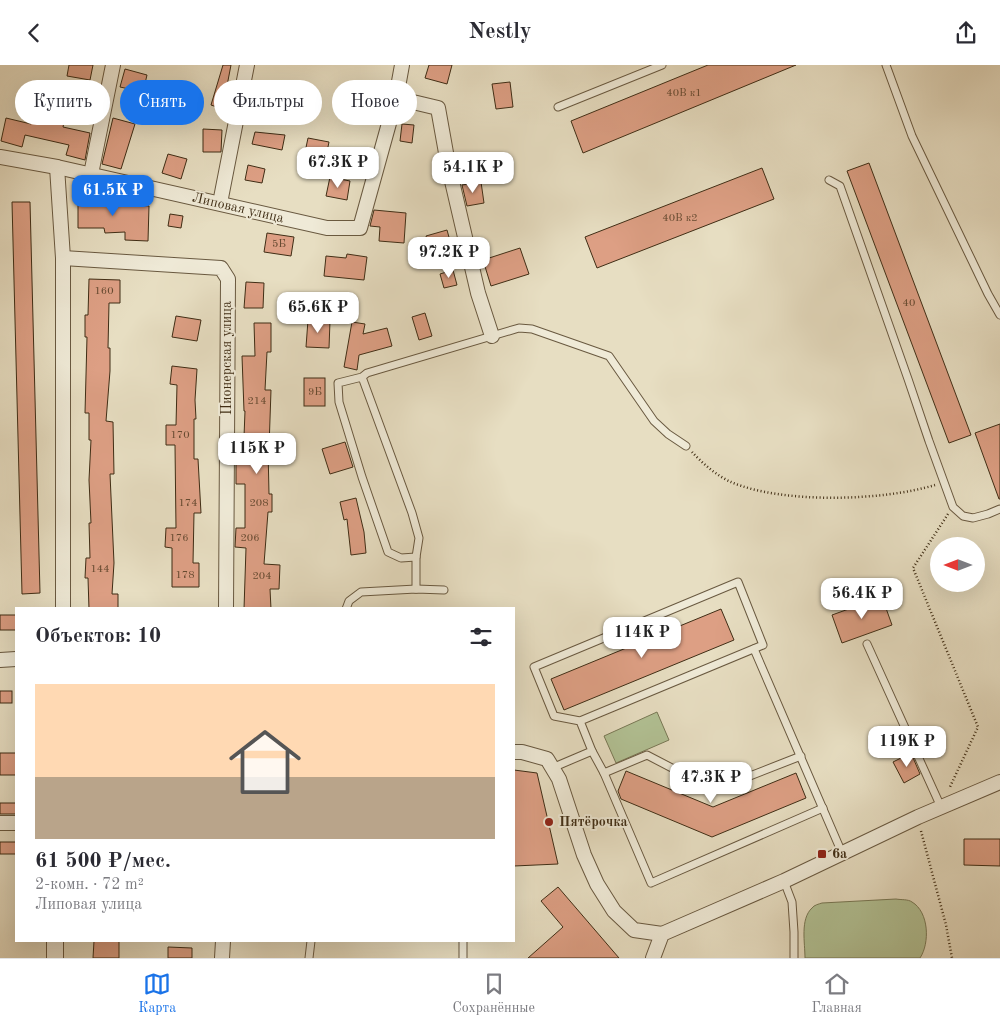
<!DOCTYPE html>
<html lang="ru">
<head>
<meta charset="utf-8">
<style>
  :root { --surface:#fff; --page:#f7f7f7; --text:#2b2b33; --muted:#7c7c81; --line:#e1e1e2; --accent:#1a73e8 }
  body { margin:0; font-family:"Old Standard TT",serif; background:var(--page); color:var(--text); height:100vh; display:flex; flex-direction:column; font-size:19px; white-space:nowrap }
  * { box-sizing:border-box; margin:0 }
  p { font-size:16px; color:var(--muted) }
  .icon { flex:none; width:28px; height:28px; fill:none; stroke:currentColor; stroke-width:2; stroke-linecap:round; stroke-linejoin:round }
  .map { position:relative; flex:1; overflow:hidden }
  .details { position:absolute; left:15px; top:542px; width:500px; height:335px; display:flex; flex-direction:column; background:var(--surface); border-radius:0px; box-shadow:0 5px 20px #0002 }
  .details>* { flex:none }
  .top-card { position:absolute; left:15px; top:15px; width:500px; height:45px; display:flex; gap:10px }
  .needle { width:32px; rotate:270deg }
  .tools { position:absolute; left:930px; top:472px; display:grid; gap:10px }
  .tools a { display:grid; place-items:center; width:55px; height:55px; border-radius:50%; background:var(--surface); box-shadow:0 5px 20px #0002; font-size:25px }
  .price { position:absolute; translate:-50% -42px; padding:0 11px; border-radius:10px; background:#fff; color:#222; font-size:16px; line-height:32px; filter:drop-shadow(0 1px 2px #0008) }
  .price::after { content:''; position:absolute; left:50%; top:30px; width:15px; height:11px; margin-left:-8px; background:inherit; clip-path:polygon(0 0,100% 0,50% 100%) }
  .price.current { background:var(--accent); color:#fff }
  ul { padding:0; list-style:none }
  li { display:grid; align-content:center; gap:10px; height:265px; padding:0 20px }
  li+li { border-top:1px solid var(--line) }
  li span { display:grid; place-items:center; height:155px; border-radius:0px; color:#555 }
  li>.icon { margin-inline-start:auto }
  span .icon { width:90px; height:90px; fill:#fffc; stroke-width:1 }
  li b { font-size:21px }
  h2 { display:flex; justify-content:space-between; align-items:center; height:60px; padding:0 20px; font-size:21px }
  .chip { padding:0 18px; border-radius:22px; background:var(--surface); box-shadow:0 5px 20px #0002; font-size:18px; line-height:45px }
  .chip.current { background:var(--accent); color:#fff }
  header { display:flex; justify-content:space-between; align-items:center; height:65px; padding:0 20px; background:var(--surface); font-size:22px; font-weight:700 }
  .dock { display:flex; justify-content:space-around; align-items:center; height:70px; border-top:1px solid var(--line); background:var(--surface); font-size:14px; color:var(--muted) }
  .dock a { display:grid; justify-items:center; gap:2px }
  .dock .current { color:var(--accent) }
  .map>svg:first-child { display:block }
</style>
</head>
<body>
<header><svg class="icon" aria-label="back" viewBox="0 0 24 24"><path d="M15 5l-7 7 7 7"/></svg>Nestly<svg class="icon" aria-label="share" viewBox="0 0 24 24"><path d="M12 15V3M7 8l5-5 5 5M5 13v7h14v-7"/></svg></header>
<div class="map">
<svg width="1000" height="893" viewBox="0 0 1000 893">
  <rect width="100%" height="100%" fill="#e7dec2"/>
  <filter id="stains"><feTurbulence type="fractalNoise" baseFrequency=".004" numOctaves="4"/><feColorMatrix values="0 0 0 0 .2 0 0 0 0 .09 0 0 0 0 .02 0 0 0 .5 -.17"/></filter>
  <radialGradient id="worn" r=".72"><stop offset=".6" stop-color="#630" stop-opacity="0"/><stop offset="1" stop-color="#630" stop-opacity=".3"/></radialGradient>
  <g fill="#b2c295" stroke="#787855">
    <polygon points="657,647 669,675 616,698 604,671"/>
    <path d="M 896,834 C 901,835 908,834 912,837 C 929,847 930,878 920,893 L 805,893 C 805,878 800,854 812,843 C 814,840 819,839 822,838 Z"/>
  </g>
  <g fill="#dd9f84" stroke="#3f2d15">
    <polygon points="69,0 93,0 90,15 67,11"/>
    <polygon points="223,0 231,0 226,26 233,28 228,46 211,40"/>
    <polygon points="429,0 452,0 447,19 425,13"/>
    <polygon points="708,0 796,0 583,88 571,56"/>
    <polygon points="125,4 147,10 143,27 120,22"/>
    <polygon points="510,17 513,42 496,44 492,19"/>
    <polygon points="41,19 71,26 63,62 90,68 85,95 66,90 69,80 25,70 22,82 1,76 6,53 31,59"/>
    <polygon points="348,23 372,26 370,41 346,38"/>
    <polygon points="113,53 135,59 121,104 102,99"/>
    <polygon points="402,59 414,60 412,78 400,76"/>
    <polygon points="203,64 222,65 221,87 203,87"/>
    <polygon points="255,67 285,70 282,85 252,79"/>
    <polygon points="308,73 329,77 325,96 304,92"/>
    <polygon points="168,89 187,94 181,114 162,108"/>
    <polygon points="869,98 971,370 949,378 847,106"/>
    <polygon points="248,100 265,104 262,118 245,115"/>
    <polygon points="762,103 774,134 597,203 585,172"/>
    <polygon points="330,112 350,116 347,135 326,131"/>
    <polygon points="481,117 484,138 467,141 462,120"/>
    <polygon points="78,121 92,121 91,139 124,139 149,141 148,176 125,175 125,167 105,168 104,163 78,163"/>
    <polygon points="12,137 30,137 40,528 22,529"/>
    <polygon points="374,145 406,148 404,178 379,176 380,162 370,161"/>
    <polygon points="170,149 183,151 181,163 168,161"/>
    <polygon points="447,165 452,183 431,189 426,171"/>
    <polygon points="267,168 294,172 291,191 264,187"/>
    <polygon points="520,183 529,209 491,221 483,195"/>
    <polygon points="347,189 367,192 364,215 324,211 326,191 346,193"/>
    <polygon points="453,205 457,220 444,223 440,209"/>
    <polygon points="89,214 120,215 120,238 109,238 108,283 110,283 110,306 106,356 113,357 114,409 110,409 114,498 112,529 118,529 118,544 89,544 88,513 85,513 86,493 90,493 89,458 91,458 89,415 91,375 89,375 89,348 85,348 87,272 85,272 85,250 88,250"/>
    <polygon points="246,217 264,218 263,243 244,243"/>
    <polygon points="425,248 432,271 419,275 412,252"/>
    <polygon points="176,251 201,255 197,276 172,272"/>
    <polygon points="308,255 330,256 329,283 306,282"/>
    <polygon points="352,257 365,259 363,269 387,263 392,281 359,290 357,305 344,302"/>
    <polygon points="254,258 271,258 271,287 267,287 265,325 271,325 269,383 268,383 269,429 272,429 272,447 268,447 264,499 280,500 279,524 270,524 271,544 244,544 246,483 235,482 236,463 245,463 245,419 236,419 236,398 243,398 245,346 244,346 242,291 255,291"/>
    <polygon points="172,301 197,304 195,335 196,354 194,354 194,394 198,394 201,448 194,448 193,498 199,498 199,522 172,522 172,483 165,482 166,463 176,463 175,380 166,380 166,360 176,360 177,320 170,319"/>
    <rect x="304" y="313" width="21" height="28"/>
    <polygon points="1000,359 1000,434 999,434 975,368"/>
    <polygon points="345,377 353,402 330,409 322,384"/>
    <polygon points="356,433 364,467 366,488 351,490 347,454 344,455 340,437"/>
    <polygon points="882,532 892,560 842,578 832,550"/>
    <polygon points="721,544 734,575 564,645 551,614"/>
    <rect x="0" y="550" width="16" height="15"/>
    <rect x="0" y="626" width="12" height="12"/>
    <rect x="0" y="688" width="16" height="22"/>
    <polygon points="911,688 920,709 904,718 893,697"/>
    <polygon points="514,705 537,708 558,799 514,801"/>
    <polygon points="626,706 713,742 796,708 806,733 712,772 621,734 618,726"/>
    <rect x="0" y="738" width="16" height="11"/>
    <polygon points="964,774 1000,774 1000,801 964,800"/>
    <rect x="0" y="777" width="16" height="12"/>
    <polygon points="558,822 619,893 528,893 563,862 541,836"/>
    <polygon points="94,876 119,876 119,893 93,893"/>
    <polygon points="168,882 192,883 192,893 168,893"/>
  </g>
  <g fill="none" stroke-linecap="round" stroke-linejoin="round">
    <g stroke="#695940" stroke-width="9">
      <g id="service">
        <polyline points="886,0 912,71 988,229 1000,250"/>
        <polyline points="558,42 662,0"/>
        <polyline points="829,115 840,121 908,314 929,376 953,442 963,451 973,453 988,449 1000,444"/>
        <polyline points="362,312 338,318 339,337 362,412 388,487 401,493 416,492 419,473 412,448 362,312 367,308 519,263 532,264 609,291 654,356 668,369 686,381"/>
        <polyline points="416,524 416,492"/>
        <polyline points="346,544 349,536 361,527 416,524 444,525"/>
        <polyline points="867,579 941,742"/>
        <polyline points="754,584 842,788"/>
        <polyline points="592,686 604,708 647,690 714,725 801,691"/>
        <polyline points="552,703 592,686 580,656 763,580 738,517 534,602 554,651 580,656"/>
        <polyline points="604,708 651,818 823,743"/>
        <polyline points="784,816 792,837 794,867 794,893"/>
        <polyline points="463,876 463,893"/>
        <polyline points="309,893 311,876"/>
      </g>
    </g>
    <g stroke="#695940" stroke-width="16">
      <g id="minor">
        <polyline points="396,33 438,43 448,99 478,228 492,271"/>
        <polyline points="0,92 57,102 327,163 360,163 396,33 402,0"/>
        <polyline points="57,102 63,193 63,544"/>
        <polyline points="91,109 113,0"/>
        <polyline points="220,138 247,0"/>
        <polyline points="63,193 221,203 228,214 226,544"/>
        <polyline points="0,595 16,594"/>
        <polyline points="514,687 522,687 547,694 559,714 584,790 597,819 614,846 634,865 662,869"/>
        <polyline points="0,758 16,758"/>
        <polyline points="222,893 223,876"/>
        <polyline points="653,893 662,869 784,816 918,752 1000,717"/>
      </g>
    </g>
    <g stroke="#695940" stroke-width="18">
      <polyline id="tertiary" points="55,893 55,876"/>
    </g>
    <g stroke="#3f2d15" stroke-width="2.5" stroke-dasharray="1 2.5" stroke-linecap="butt">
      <path d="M 692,387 C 702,398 717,411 731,417 C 782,439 883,436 935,420"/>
      <polyline points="948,449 913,503 978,662 949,724"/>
      <polyline points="921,766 946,860 952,893"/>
    </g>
    <use href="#service" stroke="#efead7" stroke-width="7"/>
    <use href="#minor" stroke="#efead7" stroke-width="14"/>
    <use href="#tertiary" stroke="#efead7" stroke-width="16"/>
  </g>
  <g fill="#8f2418" stroke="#efead7" stroke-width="2">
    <circle cx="549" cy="757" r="5"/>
    <rect x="817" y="784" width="10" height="10" rx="2.5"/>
  </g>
  <g text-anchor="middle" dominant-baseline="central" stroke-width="4" stroke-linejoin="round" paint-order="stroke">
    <g font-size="11" fill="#664a31">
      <text x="684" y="28">40В к1</text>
      <text x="680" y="153">40В к2</text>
      <text x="279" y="179">5Б</text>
      <text x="104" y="226">160</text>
      <text x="909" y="238">40</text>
      <text x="315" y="327">9Б</text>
      <text x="257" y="336">214</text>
      <text x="180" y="370">170</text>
      <text x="188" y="438">174</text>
      <text x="259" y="438">208</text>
      <text x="179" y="473">176</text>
      <text x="250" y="473">206</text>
      <text x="100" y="504">144</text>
      <text x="185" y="510">178</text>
      <text x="262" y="511">204</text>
    </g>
    <g font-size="14" fill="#3f2d15" stroke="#efead7">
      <text transform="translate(238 143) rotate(13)">Липовая улица</text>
      <text transform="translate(227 293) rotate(-90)">Пионерская улица</text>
    </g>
    <g font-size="14" font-weight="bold" fill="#3f2d15" stroke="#efead7" text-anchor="start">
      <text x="559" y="757">Пятёрочка</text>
      <text x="832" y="789">6а</text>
    </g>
  </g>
  <rect width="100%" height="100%" filter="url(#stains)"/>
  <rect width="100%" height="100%" fill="url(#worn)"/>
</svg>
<div class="tools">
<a><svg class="needle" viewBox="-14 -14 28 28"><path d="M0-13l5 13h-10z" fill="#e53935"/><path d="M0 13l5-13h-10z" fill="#7c7c81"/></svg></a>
</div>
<b class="price" style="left:338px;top:124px">67.3K ₽</b>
<b class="price" style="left:473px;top:129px">54.1K ₽</b>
<b class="price current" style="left:113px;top:152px">61.5K ₽</b>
<b class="price" style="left:449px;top:214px">97.2K ₽</b>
<b class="price" style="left:318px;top:269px">65.6K ₽</b>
<b class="price" style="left:257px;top:410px">115K ₽</b>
<b class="price" style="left:862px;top:555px">56.4K ₽</b>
<b class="price" style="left:642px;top:594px">114K ₽</b>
<b class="price" style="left:907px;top:703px">119K ₽</b>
<b class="price" style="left:711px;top:739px">47.3K ₽</b>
<div class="top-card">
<a class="chip">Купить</a>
<a class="chip current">Снять</a>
<a class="chip">Фильтры</a>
<a class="chip">Новое</a>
</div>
<section class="details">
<h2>Объектов: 10<svg class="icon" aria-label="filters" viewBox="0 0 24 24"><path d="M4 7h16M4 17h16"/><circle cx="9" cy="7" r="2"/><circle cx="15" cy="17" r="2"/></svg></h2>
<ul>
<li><span style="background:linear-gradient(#ffd9b3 60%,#b9a48a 0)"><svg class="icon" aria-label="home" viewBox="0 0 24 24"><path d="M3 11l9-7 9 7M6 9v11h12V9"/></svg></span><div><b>61 500 ₽/мес.</b><p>2-комн. · 72 m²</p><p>Липовая улица</p></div></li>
</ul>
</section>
</div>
<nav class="dock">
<a class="current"><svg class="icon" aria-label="map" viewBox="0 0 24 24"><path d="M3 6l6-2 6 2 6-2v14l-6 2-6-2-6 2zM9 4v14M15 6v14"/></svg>Карта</a>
<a><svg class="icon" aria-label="saved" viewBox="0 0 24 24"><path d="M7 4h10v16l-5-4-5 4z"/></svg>Сохранённые</a>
<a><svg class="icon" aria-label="home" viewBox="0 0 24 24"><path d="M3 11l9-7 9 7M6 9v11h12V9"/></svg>Главная</a>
</nav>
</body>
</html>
